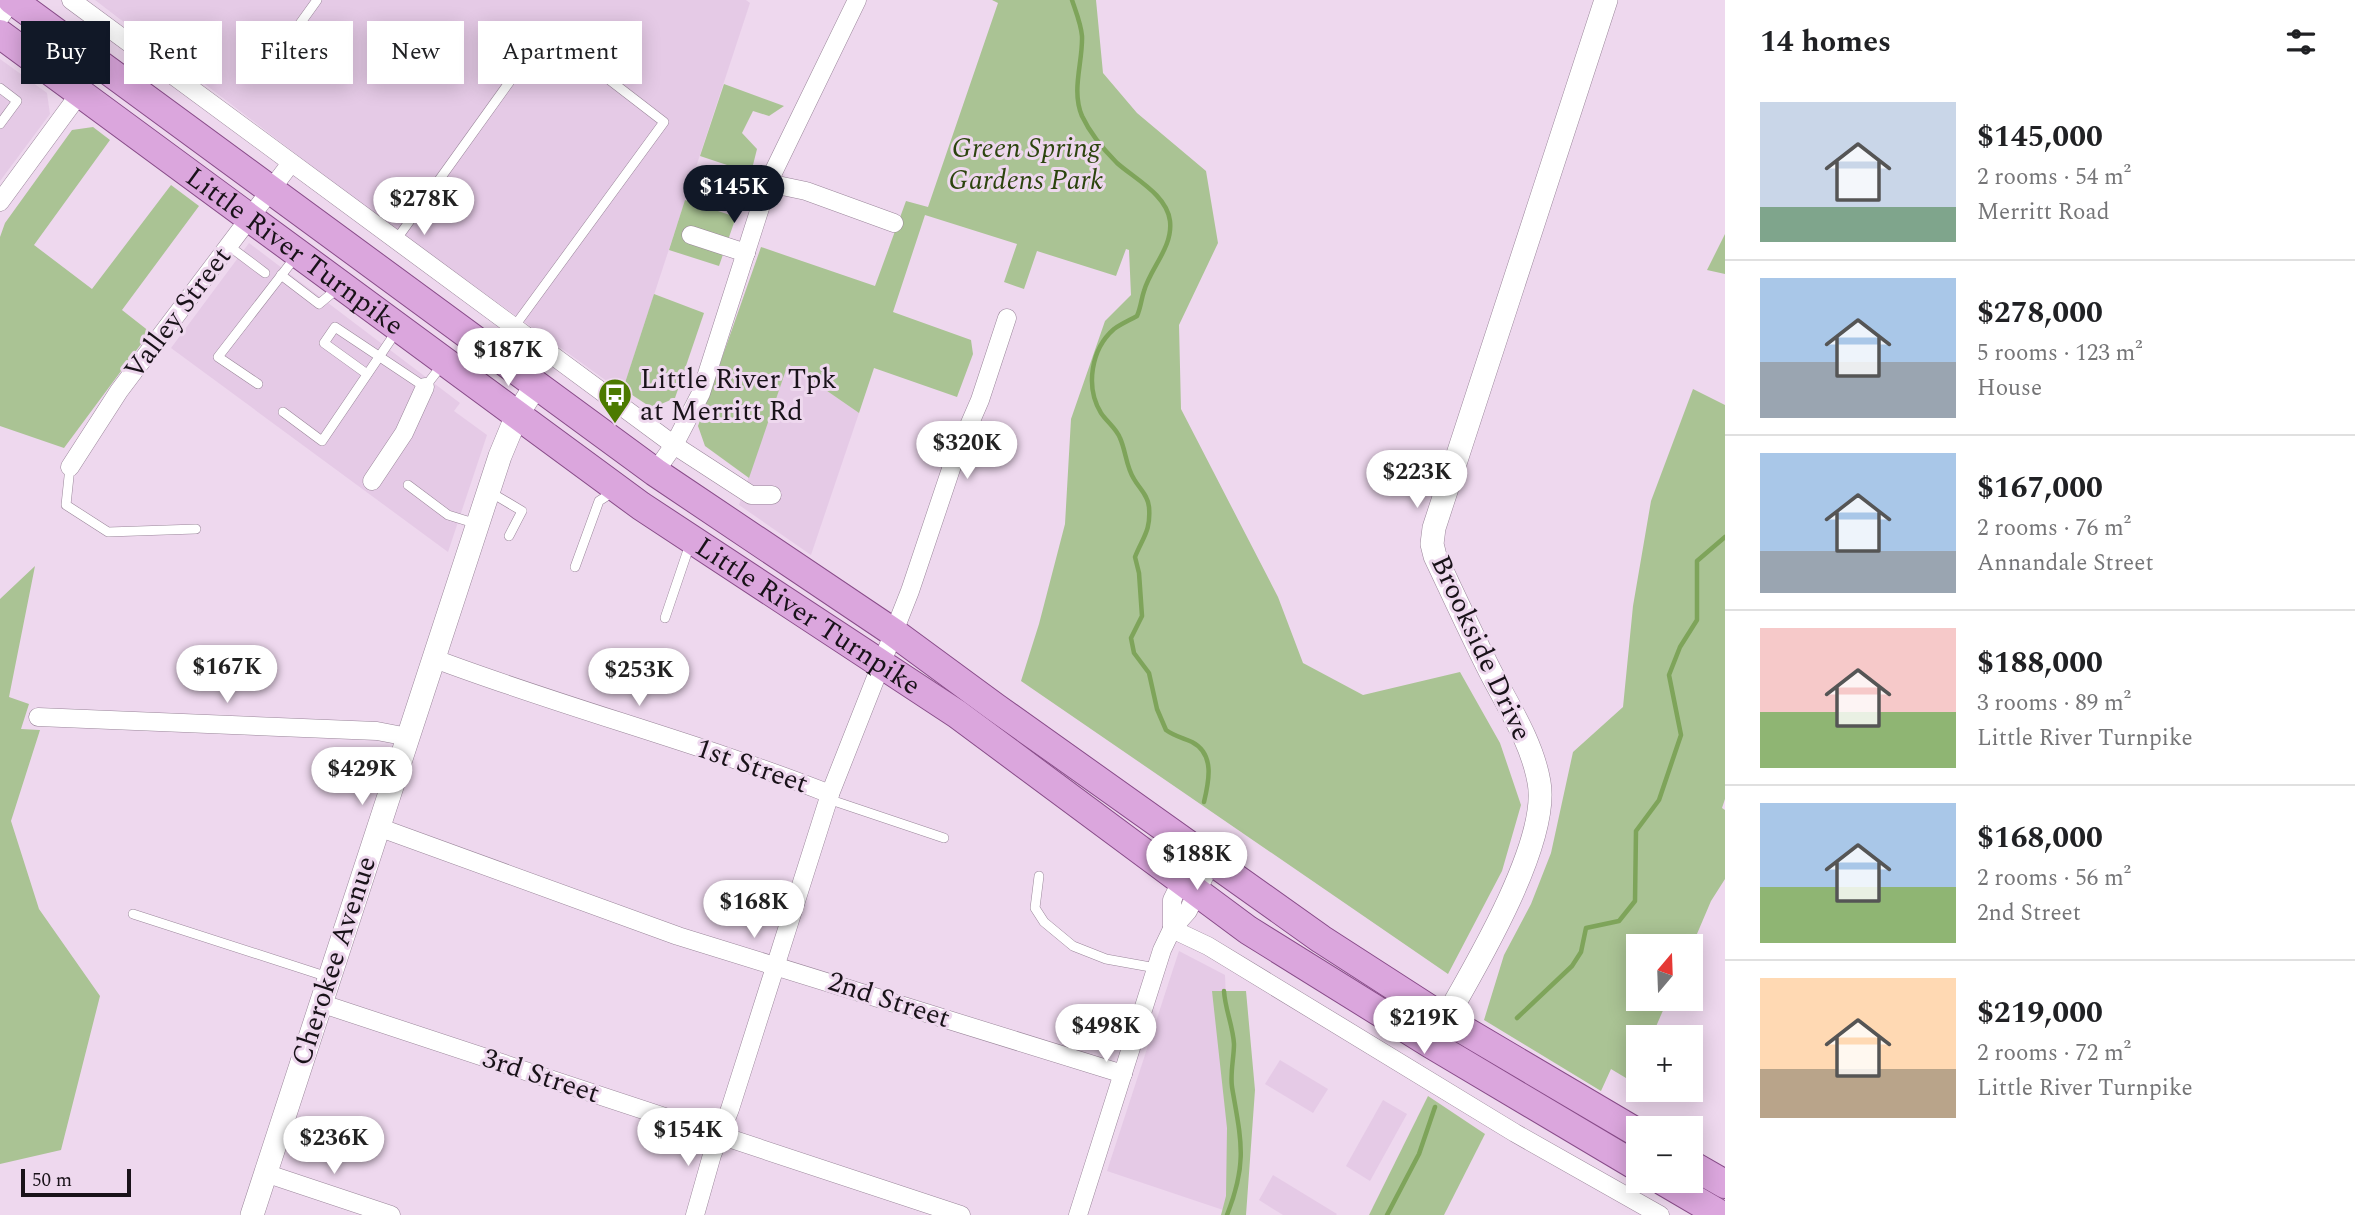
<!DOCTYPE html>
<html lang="en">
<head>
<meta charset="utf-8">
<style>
  :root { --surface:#fff; --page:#f2f2f2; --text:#202124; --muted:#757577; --line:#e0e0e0; --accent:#111827 }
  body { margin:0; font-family:Spectral,serif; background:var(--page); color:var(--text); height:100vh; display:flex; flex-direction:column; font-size:26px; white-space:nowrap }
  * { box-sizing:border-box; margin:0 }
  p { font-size:23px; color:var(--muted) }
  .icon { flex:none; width:38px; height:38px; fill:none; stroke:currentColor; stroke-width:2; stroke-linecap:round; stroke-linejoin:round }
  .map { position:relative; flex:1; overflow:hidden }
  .drawer { display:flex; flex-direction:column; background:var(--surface); width:630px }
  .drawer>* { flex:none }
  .hud { position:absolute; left:21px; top:21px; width:665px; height:63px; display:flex; gap:14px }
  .needle { width:46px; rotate:19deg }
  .buttons { position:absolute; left:1626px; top:934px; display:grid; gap:14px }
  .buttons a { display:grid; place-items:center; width:77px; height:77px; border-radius:0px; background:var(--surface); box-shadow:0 4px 18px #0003; font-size:35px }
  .scale { position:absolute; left:21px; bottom:18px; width:110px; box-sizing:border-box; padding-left:7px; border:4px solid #191219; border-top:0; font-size:19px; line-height:24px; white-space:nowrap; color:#191219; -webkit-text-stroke:5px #eed8ee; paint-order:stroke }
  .price { position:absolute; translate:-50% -60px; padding:0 16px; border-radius:24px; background:#fff; color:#222; font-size:23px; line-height:46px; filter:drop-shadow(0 2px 4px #0008) }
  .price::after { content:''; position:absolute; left:50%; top:42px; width:21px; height:16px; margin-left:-10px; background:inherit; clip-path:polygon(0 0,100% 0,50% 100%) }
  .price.current { background:var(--accent); color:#fff }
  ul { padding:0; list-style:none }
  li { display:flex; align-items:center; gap:21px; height:175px; padding:0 35px }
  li+li { border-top:2px solid var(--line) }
  li span { display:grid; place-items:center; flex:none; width:196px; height:140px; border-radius:0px; color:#555 }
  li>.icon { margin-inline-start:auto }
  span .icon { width:84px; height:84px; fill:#fffc; stroke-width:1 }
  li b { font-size:30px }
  h2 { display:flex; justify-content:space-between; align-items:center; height:84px; padding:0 35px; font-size:30px }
  .chip { padding:0 24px; border-radius:0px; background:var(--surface); box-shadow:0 4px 18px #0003; font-size:24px; line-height:63px }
  .chip.current { background:var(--accent); color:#fff }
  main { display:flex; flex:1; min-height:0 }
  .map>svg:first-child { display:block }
</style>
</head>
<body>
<main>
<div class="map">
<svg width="1725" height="1215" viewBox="0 0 1725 1215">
  <rect width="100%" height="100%" fill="#eed8ee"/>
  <g fill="#e5cae6">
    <polygon points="95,0 746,0 750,3 622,392 377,216"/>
    <polygon points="0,59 47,93 50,114 0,181"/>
    <polygon points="249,243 460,403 454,411 487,435 448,552 171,348"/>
    <polygon points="788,364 859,413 811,555 739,505"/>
    <polygon points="1179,951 1225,975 1235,1214 1107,1171"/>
    <polygon points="1280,1060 1328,1089 1313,1113 1265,1084"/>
    <polygon points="1383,1100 1407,1114 1370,1181 1346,1166"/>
    <polygon points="1273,1175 1337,1214 1336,1215 1283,1215 1259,1200"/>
  </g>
  <g fill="#aac394">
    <polygon points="992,0 1096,0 1103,73 1137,113 1206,171 1218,243 1179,325 1181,409 1278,597 1303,663 1363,695 1460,672 1500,743 1521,805 1502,871 1448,974 1021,681 1039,624 1065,524 1071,419 1105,321 1131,295 1129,250 1126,249 1116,276 1037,251 1024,289 1004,282 1017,244 925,215 893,312 971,340 973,354 957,397 874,368 859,413 788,364 749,478 705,446 698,426 761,247 875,286 906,201 928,207 998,3"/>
    <polygon points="724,84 784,106 769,116 753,111 742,133 757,149 751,173 700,156"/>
    <polygon points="93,127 110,140 34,245 92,289 171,185 199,206 122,310 150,332 64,448 0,426 0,237 5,223 72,130"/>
    <polygon points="685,200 736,217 719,266 669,250"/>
    <polygon points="1725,234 1725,274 1707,270"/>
    <polygon points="654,294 704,313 675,398 652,408 623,389"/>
    <polygon points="1693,389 1725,405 1725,799 1722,808 1725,810 1725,879 1711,901 1691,948 1638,947 1638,999 1668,999 1651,1038 1638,1038 1638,1066 1631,1081 1611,1069 1601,1091 1484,1020 1504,955 1531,904 1551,853 1573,752 1623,707 1633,606 1651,501"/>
    <polygon points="35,566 9,697 29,704 21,729 40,730 11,821 39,909 100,996 61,1150 0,1164 0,599"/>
    <polygon points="1212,991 1246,991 1255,1090 1246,1215 1221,1215 1226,1196 1227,1128"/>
    <polygon points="1428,1096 1485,1134 1444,1215 1369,1215"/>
  </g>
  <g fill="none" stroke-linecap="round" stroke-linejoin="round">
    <g stroke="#7ea45a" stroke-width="4.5">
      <path d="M 1072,0 C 1076,12 1081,24 1082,36 C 1083,62 1071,90 1082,116 C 1090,133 1104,150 1117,163 C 1135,179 1167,195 1170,221 C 1173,247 1151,267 1144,291 C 1141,300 1141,307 1137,316 C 1130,320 1121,324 1114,329 C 1091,349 1085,387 1101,413 C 1107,422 1116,428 1120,438 C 1126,451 1126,467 1134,479 C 1139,488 1148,495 1149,507 C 1151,531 1143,537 1135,557 L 1139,573 L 1142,616 L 1131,638 L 1134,653 L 1149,673 L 1157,709 L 1166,730 C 1174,736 1183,738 1192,742 C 1215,754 1209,781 1204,802"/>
      <path d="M 1224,991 C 1225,1009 1233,1026 1234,1044 C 1234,1058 1230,1072 1232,1087 C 1241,1140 1248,1162 1227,1215"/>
      <polyline points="1517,1018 1572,966 1581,952 1586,928 1619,921 1635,901 1636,831 1659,800 1681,735 1669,675 1680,647 1697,620 1697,561 1725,537"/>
      <polyline points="1387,1215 1419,1154 1435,1107"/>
    </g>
    <g stroke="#9a869a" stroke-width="10">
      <g id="service">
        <polyline points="313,53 294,32 317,0"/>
        <polyline points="0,88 17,101 0,124"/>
        <polyline points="396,240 546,31 664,122 514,327"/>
        <polyline points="229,246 265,273"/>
        <polyline points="281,275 319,304 337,289"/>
        <polyline points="367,374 324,343 335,327 425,387 442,365"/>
        <polyline points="258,384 218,357 297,255"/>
        <polyline points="283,412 322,441 396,332"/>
        <polyline points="70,467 66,505 108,532 196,529"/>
        <polyline points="408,485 448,515 477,524"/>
        <polyline points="490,492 522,511 509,536"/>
        <polyline points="575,567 599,501 613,492"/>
        <polyline points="665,618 690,544"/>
        <polyline points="828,799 944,838"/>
        <polyline points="1039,876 1035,908 1044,922 1073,946 1106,959 1156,968"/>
        <polyline points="133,914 328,977"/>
      </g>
    </g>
    <g stroke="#9a869a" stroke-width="19">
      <g id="minor">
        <polyline points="71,0 674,445 751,495 772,495"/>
        <polyline points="0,17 13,0"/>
        <polyline points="768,183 806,191 894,223"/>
        <polyline points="0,202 80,93"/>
        <polyline points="691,235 746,253"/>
        <polyline points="70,467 119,391 291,163"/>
        <polyline points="655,472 674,445 701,393 768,183 857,0"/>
        <polyline points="372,481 404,433 425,387"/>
        <path d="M 435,659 C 565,708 700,743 830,794"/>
        <polyline points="38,717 377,731 408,737"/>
        <polyline points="378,827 678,936 1123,1074"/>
        <polyline points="1172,929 1208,946 1515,1133 1660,1215"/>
        <polyline points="1172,929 1172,900 1197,849"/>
        <polyline points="320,1003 961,1215"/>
        <polyline points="265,1173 391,1215"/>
        <polyline points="695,1215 712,1155 730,1109 830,794 910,591 954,460 980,400 1007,318"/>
        <polyline points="1078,1215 1162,950 1172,929 1188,911 1212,860"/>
      </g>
    </g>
    <g stroke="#9a869a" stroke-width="24">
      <g id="tertiary">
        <path d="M 1431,1044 C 1464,986 1551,846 1539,782 C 1532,742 1508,706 1490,671 C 1471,633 1453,594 1435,556 L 1432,544 L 1434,528 L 1606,0"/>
        <polyline points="252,1215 500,456 517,415 536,385"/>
      </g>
    </g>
    <g stroke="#884c89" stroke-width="30">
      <g id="primary">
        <polyline points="12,0 655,472 893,632 995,707 1321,939 1445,1019 1638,1133"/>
        <path id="s1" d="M 0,34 L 641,506 L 957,714 L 1248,930 L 1431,1044 L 1638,1167"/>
        <polyline points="1690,1164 1725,1184"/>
        <polyline points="1663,1181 1721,1215"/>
      </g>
    </g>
    <use href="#service" stroke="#fff" stroke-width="9"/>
    <use href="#minor" stroke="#fff" stroke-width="18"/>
    <use href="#tertiary" stroke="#fff" stroke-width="23"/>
    <use href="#primary" stroke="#dba6dd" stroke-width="28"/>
  </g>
  <defs>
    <g id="bus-pin" transform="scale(1.75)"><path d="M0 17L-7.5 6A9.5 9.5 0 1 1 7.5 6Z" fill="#4c7a00" stroke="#eed8ee"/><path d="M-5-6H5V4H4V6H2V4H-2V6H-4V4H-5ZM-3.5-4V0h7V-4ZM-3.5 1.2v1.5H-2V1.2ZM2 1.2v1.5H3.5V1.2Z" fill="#fff"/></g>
  </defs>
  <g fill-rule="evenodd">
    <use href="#bus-pin" x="615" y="395"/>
  </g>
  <g text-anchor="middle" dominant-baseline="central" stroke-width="6" stroke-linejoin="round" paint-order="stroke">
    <g font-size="28" font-style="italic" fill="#2c440e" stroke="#eed8ee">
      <text x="1026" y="148">Green Spring<tspan x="1026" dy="32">Gardens Park</tspan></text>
    </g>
    <g font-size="28" fill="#191219" stroke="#eed8ee">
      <text stroke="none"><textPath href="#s1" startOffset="366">Little River Turnpike</textPath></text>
      <text transform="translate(178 313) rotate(-53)">Valley Street</text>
      <text stroke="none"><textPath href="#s1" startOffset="996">Little River Turnpike</textPath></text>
      <text transform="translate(1481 648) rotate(65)">Brookside Drive</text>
      <text transform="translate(752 766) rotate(19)">1st Street</text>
      <text transform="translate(334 961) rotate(-72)">Cherokee Avenue</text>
      <text transform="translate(889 1000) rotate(18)">2nd Street</text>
      <text transform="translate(541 1076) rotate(18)">3rd Street</text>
    </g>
    <g font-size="28" fill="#191219" stroke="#eed8ee" text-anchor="start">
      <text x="640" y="379">Little River Tpk<tspan x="640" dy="32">at Merritt Rd</tspan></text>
    </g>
  </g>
</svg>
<div class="buttons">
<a><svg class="needle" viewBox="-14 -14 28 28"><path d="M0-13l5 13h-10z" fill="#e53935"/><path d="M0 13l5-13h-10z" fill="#757577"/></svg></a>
<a>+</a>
<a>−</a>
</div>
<div class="scale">50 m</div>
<b class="price current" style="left:734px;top:225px">$145K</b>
<b class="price" style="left:424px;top:237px">$278K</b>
<b class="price" style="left:508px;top:388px">$187K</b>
<b class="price" style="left:967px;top:481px">$320K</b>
<b class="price" style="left:1417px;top:510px">$223K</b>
<b class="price" style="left:227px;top:705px">$167K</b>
<b class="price" style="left:639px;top:708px">$253K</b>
<b class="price" style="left:362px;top:807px">$429K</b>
<b class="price" style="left:1197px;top:892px">$188K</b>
<b class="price" style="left:754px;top:940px">$168K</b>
<b class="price" style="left:1424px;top:1056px">$219K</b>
<b class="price" style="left:1106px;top:1064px">$498K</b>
<b class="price" style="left:688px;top:1168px">$154K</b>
<b class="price" style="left:334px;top:1176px">$236K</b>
<div class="hud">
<a class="chip current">Buy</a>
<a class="chip">Rent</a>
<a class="chip">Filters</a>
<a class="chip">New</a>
<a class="chip">Apartment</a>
</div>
</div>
<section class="drawer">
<h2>14 homes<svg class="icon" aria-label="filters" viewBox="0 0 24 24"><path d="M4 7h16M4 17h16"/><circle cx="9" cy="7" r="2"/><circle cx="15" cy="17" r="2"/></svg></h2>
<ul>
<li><span style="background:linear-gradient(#c9d6e8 75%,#7fa58c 0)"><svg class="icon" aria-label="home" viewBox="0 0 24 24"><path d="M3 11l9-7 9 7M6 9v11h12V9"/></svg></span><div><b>$145,000</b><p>2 rooms · 54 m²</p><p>Merritt Road</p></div></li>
<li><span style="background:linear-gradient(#a9c7e8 60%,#9aa5b1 0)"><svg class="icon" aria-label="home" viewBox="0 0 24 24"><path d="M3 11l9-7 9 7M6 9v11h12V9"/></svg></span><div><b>$278,000</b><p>5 rooms · 123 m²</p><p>House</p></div></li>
<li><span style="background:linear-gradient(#a9c7e8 70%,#9aa5b1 0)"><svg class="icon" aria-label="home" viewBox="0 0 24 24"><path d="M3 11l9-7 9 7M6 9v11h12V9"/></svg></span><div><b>$167,000</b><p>2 rooms · 76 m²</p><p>Annandale Street</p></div></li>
<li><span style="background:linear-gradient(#f6c9c9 60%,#8fb573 0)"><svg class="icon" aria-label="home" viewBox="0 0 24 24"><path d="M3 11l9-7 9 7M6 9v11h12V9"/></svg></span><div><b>$188,000</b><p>3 rooms · 89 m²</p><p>Little River Turnpike</p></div></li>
<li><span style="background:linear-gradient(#a9c7e8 60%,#8fb573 0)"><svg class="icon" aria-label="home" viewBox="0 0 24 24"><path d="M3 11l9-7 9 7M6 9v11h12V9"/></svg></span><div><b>$168,000</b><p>2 rooms · 56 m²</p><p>2nd Street</p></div></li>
<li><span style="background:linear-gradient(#ffd9b3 65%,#b9a48a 0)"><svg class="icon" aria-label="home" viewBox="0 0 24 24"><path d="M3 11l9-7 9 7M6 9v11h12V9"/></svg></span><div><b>$219,000</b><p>2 rooms · 72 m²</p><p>Little River Turnpike</p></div></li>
</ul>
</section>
</main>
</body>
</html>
